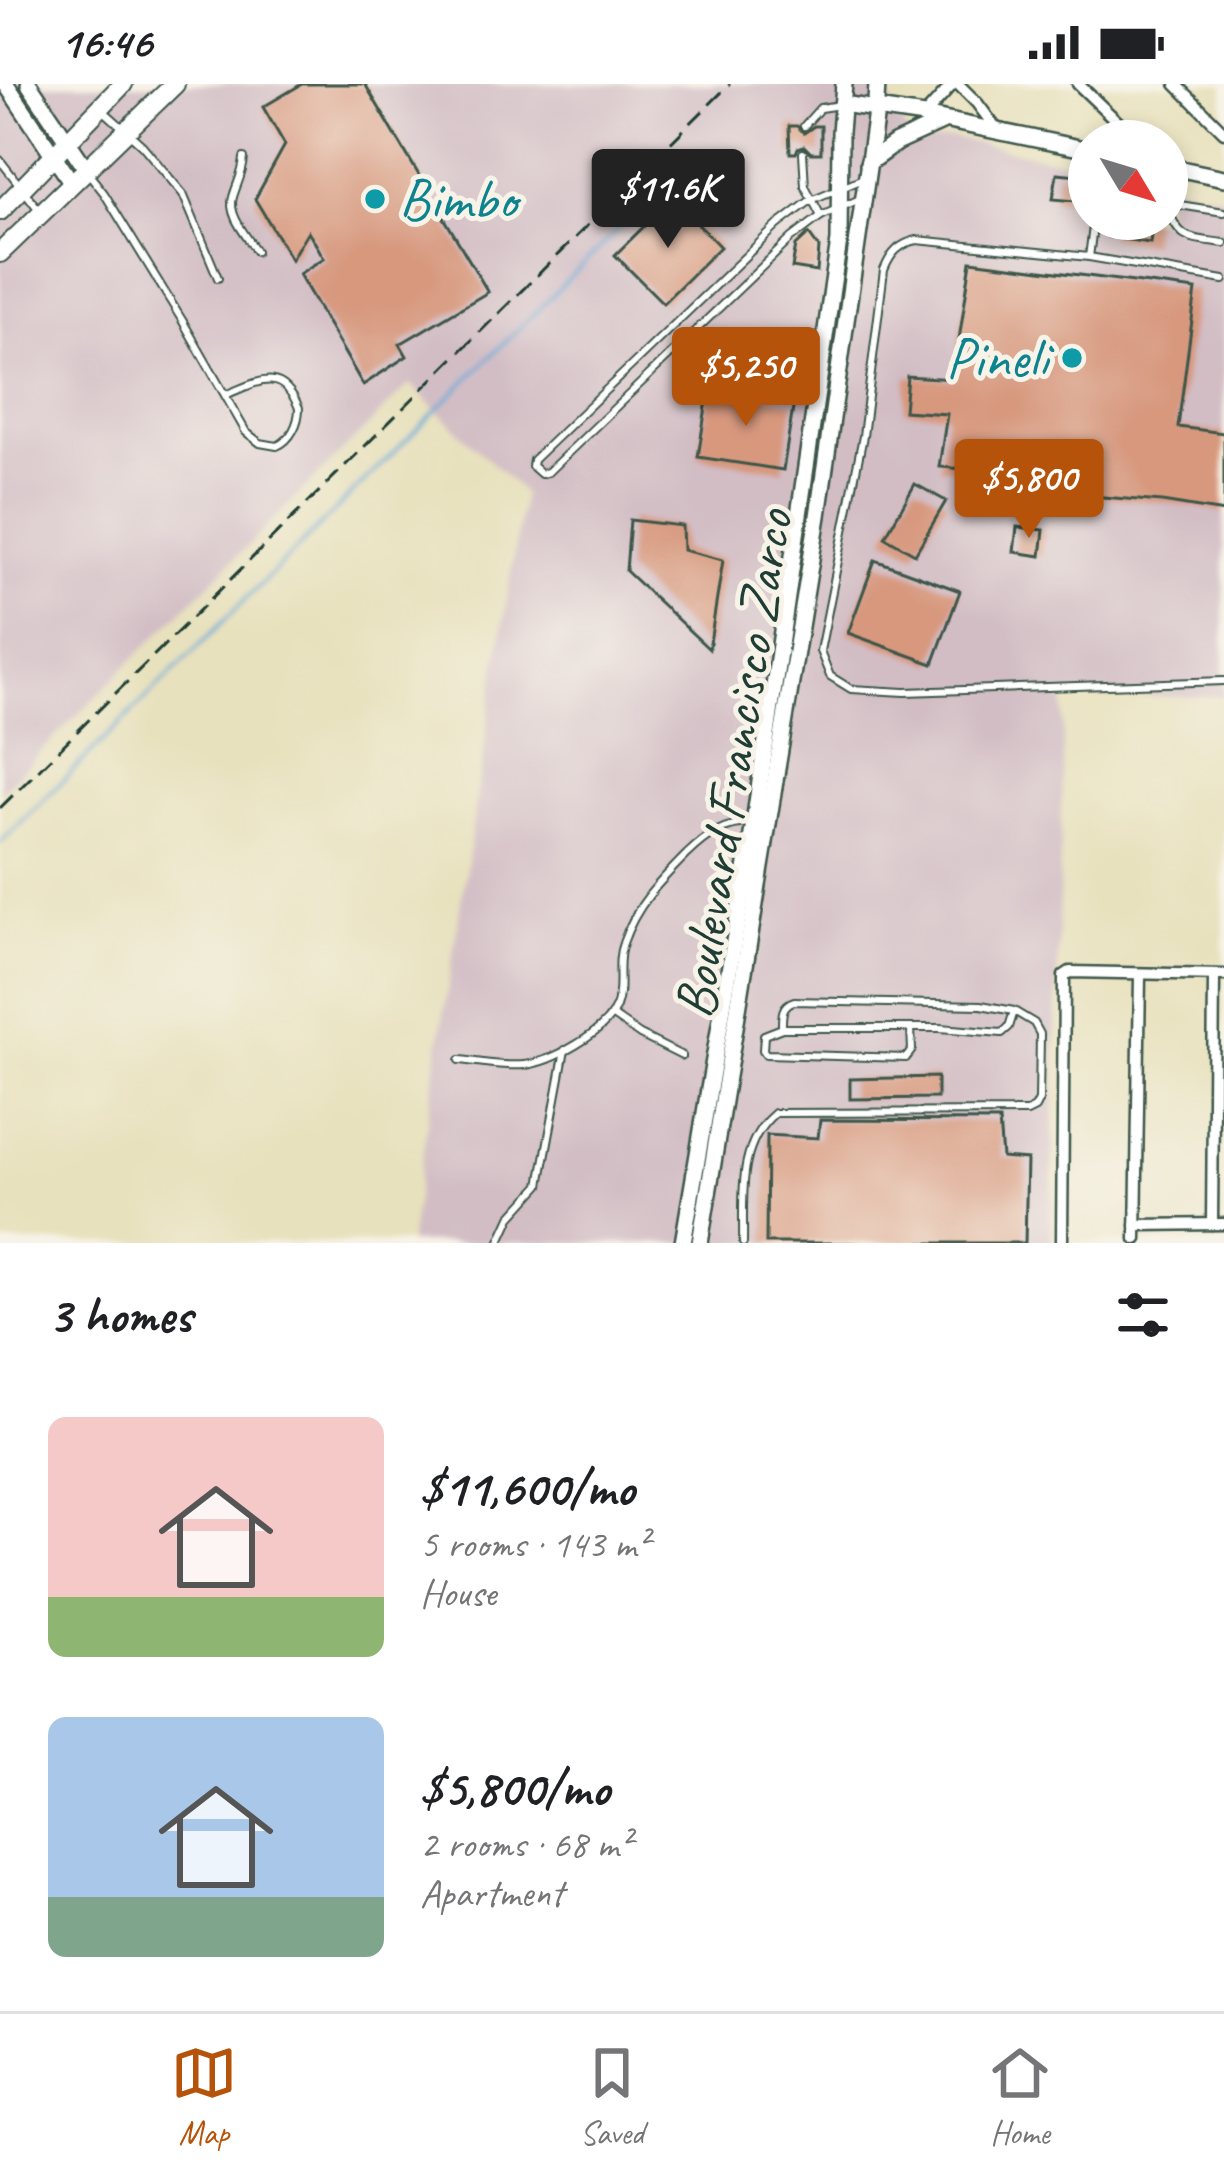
<!DOCTYPE html>
<html lang="en">
<head>
<meta charset="utf-8">
<style>
  :root { --surface:#fff; --page:#f2f2f2; --text:#202124; --muted:#757577; --line:#e0e0e0; --accent:#b45309 }
  body { margin:0; font-family:Caveat,sans-serif; background:var(--page); color:var(--text); height:100vh; display:flex; flex-direction:column; font-size:45px; white-space:nowrap }
  * { box-sizing:border-box; margin:0 }
  p { font-size:39px; color:var(--muted) }
  .icon { flex:none; width:66px; height:66px; fill:none; stroke:currentColor; stroke-width:2; stroke-linecap:round; stroke-linejoin:round }
  .map { position:relative; height:1159px; overflow:hidden }
  .drawer { display:flex; flex-direction:column; background:var(--surface); flex:1 }
  .drawer>* { flex:none }
  .needle { width:78px; rotate:128deg }
  .tools { position:absolute; left:1068px; top:36px; display:grid; gap:24px }
  .tools a { display:grid; place-items:center; width:120px; height:120px; border-radius:50%; background:var(--surface); box-shadow:0 6px 18px #0003; font-size:60px }
  .price { position:absolute; translate:-50% -102px; padding:0 27px; border-radius:12px; background:var(--accent); color:#fff; font-size:39px; line-height:78px; filter:drop-shadow(0 3px 6px #0008) }
  .price::after { content:''; position:absolute; left:50%; top:72px; width:36px; height:27px; margin-left:-18px; background:inherit; clip-path:polygon(0 0,100% 0,50% 100%) }
  .price.current { background:#222; color:#fff }
  ul { padding:0; list-style:none }
  li { display:flex; align-items:center; gap:36px; height:300px; padding:0 48px }
  li span { display:grid; place-items:center; flex:none; width:336px; height:240px; border-radius:18px; color:#555 }
  li>.icon { margin-inline-start:auto }
  span .icon { width:144px; height:144px; fill:#fffc; stroke-width:1 }
  li b { font-size:51px }
  h2 { display:flex; justify-content:space-between; align-items:center; height:144px; padding:0 48px; font-size:51px }
  .status { display:flex; justify-content:space-between; align-items:center; height:84px; padding:0 60px; background:var(--surface); direction:ltr }
  .status svg { height:33px; fill:currentColor }
  .tab-bar { display:flex; justify-content:space-around; align-items:center; height:168px; border-top:3px solid var(--line); background:var(--surface); font-size:33px; color:var(--muted) }
  .tab-bar a { display:grid; justify-items:center; gap:6px }
  .tab-bar .current { color:var(--accent) }
  .map>svg:first-child { display:block }
</style>
</head>
<body>
<div class="status"><b>16:46</b><svg viewBox="0 0 49 12"><path d="M0 12V9h3v3zM5 12V6h3v6zM10 12V3h3v9zM15 12V0h3v12zM26 1h20v11H26zM47 4h2v5h-2z"/></svg></div>
<div class="map">
<svg width="1224" height="1159" viewBox="0 0 1224 1159">
  <rect width="100%" height="100%" fill="#f7f3e8"/>
  <filter id="ink" filterUnits="userSpaceOnUse"><feTurbulence type="fractalNoise" baseFrequency=".00833" numOctaves="2"/><feDisplacementMap in="SourceGraphic" scale="24" xChannelSelector="R" yChannelSelector="G"/><feConvolveMatrix kernelMatrix="1 2 1 2 8 2 1 2 1" color-interpolation-filters="sRGB"/></filter>
  <filter id="wash" filterUnits="userSpaceOnUse"><feTurbulence type="fractalNoise" baseFrequency=".004" numOctaves="4" result="noise"/><feDisplacementMap in="SourceGraphic" scale="48" xChannelSelector="R" yChannelSelector="G"/><feGaussianBlur stdDeviation="2.7" result="paint"/><feColorMatrix in="noise" values="0 0 0 0 0 0 0 0 0 0 0 0 0 0 0 0 0 1.4 0 .05"/><feComposite in="paint" operator="in"/></filter>
  <g filter="url(#wash)">
    <rect width="100%" height="100%" fill="#e8e1bd"/>
    <polygon fill="#d2bdc5" points="0,0 883,0 913,61 953,54 1089,83 1089,135 1167,135 1167,100 1224,112 1224,612 1064,614 1051,1159 409,1159 523,409 410,300 0,708"/>
    <g fill="none" stroke-linecap="round" stroke-linejoin="round">
      <polyline stroke="#60a9d8" stroke-width="3" points="0,759 621,143"/>
    </g>
    <g id="blocks">
      <g fill="#d7987e">
        <polygon points="302,0 365,0 488,208 400,260 407,272 363,301 299,190 324,174 308,147 291,175 255,115 285,61 263,23"/>
        <polygon points="789,42 797,42 804,49 814,42 821,42 821,69 811,69 804,62 798,64 796,69 790,69"/>
        <polygon points="1057,89 1079,91 1076,117 1053,115"/>
        <polygon points="673,114 720,163 663,219 615,171"/>
        <polygon points="1109,135 1153,135 1150,159 1108,153"/>
        <polygon points="809,150 819,164 817,188 792,184 796,162"/>
        <polygon points="971,177 1196,206 1178,343 1224,349 1224,428 1162,418 963,401 965,385 939,383 947,330 904,327 907,292 953,295"/>
        <polygon points="709,304 794,318 783,386 698,373"/>
        <polygon points="915,400 946,417 915,470 885,453"/>
        <polygon points="630,436 682,442 683,466 723,476 709,565 626,487"/>
        <polygon points="1017,443 1044,446 1041,472 1014,468"/>
        <polygon points="875,476 960,507 933,580 848,549"/>
        <polygon points="937,993 937,1014 850,1015 850,995"/>
        <polygon points="820,1036 999,1037 1002,1074 1027,1076 1025,1159 766,1159 767,1051 818,1054"/>
      </g>
    </g>
  </g>
  <g filter="url(#ink)">
    <use href="#blocks" fill-opacity="0" stroke="#3d5649" stroke-width="3"/>
    <g fill="none" stroke-linecap="round" stroke-linejoin="round">
      <g stroke="#3d5649" stroke-width="10">
        <g id="lane">
          <polyline points="104,27 142,61 183,110 218,194"/>
          <polyline points="804,42 820,24 840,21"/>
          <polyline points="803,69 805,102 821,132"/>
          <path d="M 244,74 C 243,90 237,99 233,113 C 227,131 247,152 256,167"/>
          <polyline points="0,76 39,126"/>
          <path d="M 89,90 L 104,109 L 182,236 L 246,348 L 260,359 L 277,362 C 291,356 299,339 299,324 C 281,281 258,298 225,311"/>
          <polyline points="860,115 821,132 792,154 548,388 541,390 532,382 533,376 778,141 811,116 863,94"/>
          <polyline points="1167,119 1224,128"/>
          <path d="M 1167,123 C 1180,158 1190,154 1224,159"/>
          <polyline points="1089,173 1094,135"/>
          <path d="M 1224,196 L 1089,173 L 917,156 C 899,160 891,169 884,186 L 863,352 L 820,567 L 830,592 L 851,605 L 905,608 L 1224,597"/>
          <polyline points="611,931 640,951 682,972"/>
          <polyline points="782,944 764,951 763,966 766,970 906,974 912,966 911,945"/>
          <path d="M 460,976 C 480,978 504,983 524,981 C 552,978 605,949 616,923 C 624,903 615,879 623,859 C 636,821 660,797 687,770 C 707,751 724,739 752,739"/>
          <polyline points="499,1159 511,1133 540,1101 565,966"/>
          <path d="M 743,1159 C 744,1115 736,1061 775,1029 L 1027,1028 L 1035,1024 L 1039,1016 L 1040,950 L 1034,939 L 1014,927 L 981,921 L 794,917 C 781,921 782,932 782,944 L 940,944 L 1002,949 L 1009,943 L 1014,927"/>
        </g>
      </g>
      <g stroke="#3d5649" stroke-width="15">
        <g id="street">
          <polyline points="958,0 977,19 998,47"/>
          <polyline points="1078,0 1125,45"/>
          <polyline points="1176,0 1224,48"/>
          <polyline points="924,32 953,0"/>
          <polyline points="1212,1140 1214,891"/>
          <polyline points="1136,1141 1224,1140"/>
          <polyline points="1136,1155 1140,892"/>
          <polyline points="1062,1159 1064,892 1070,888 1224,891"/>
        </g>
      </g>
      <g stroke="#3d5649" stroke-width="20">
        <g id="secondary">
          <polyline points="6,0 72,99"/>
          <polyline points="29,0 87,86"/>
          <polyline points="842,20 924,32 1089,66"/>
          <polyline points="868,79 896,59 942,38"/>
          <polyline points="1167,82 1224,94"/>
          <polyline points="683,1159 754,739 839,157 840,48 844,0"/>
          <polyline points="700,1159 818,432 875,35 877,0"/>
        </g>
      </g>
      <g stroke="#3d5649" stroke-width="22">
        <g id="primary">
          <polyline points="0,127 123,0"/>
          <polyline points="0,169 175,0"/>
        </g>
      </g>
      <use href="#lane" stroke="#fff" stroke-width="6"/>
      <use href="#street" stroke="#fff" stroke-width="10"/>
      <use href="#secondary" stroke="#fff" stroke-width="15"/>
      <use href="#primary" stroke="#fff" stroke-width="18"/>
      <polyline stroke="#1f3d34" stroke-width="3" stroke-dasharray="18 9" stroke-linecap="butt" points="0,724 730,0"/>
    </g>
  </g>
  <g fill="#0f9aa8" stroke="#f7f3e8" stroke-width="4.5">
    <circle cx="375" cy="115" r="12"/>
    <circle cx="1072" cy="274" r="12"/>
  </g>
  <g text-anchor="middle" dominant-baseline="central" stroke-width="10" stroke-linejoin="round" paint-order="stroke">
    <g font-size="57" fill="#0d838f" stroke="#f7f3e8" text-anchor="start">
      <text x="399" y="115">Bimbo</text>
      <text x="1048" y="274" text-anchor="end">Pineli</text>
    </g>
    <g font-size="57" fill="#1f3d34" stroke="#f7f3e8">
      <text transform="translate(733 680) rotate(-81)">Boulevard Francisco Zarco</text>
    </g>
  </g>
</svg>
<div class="tools">
<a><svg class="needle" viewBox="-14 -14 28 28"><path d="M0-13l5 13h-10z" fill="#e53935"/><path d="M0 13l5-13h-10z" fill="#757577"/></svg></a>
</div>
<b class="price current" style="left:668px;top:167px">$11.6K</b>
<b class="price" style="left:746px;top:345px">$5,250</b>
<b class="price" style="left:1029px;top:457px">$5,800</b>
</div>
<section class="drawer">
<h2>3 homes<svg class="icon" aria-label="filters" viewBox="0 0 24 24"><path d="M4 7h16M4 17h16"/><circle cx="9" cy="7" r="2"/><circle cx="15" cy="17" r="2"/></svg></h2>
<ul>
<li><span style="background:linear-gradient(#f6c9c9 75%,#8fb573 0)"><svg class="icon" aria-label="home" viewBox="0 0 24 24"><path d="M3 11l9-7 9 7M6 9v11h12V9"/></svg></span><div><b>$11,600/mo</b><p>5 rooms · 143 m²</p><p>House</p></div></li>
<li><span style="background:linear-gradient(#a9c7e8 75%,#7fa58c 0)"><svg class="icon" aria-label="home" viewBox="0 0 24 24"><path d="M3 11l9-7 9 7M6 9v11h12V9"/></svg></span><div><b>$5,800/mo</b><p>2 rooms · 68 m²</p><p>Apartment</p></div></li>
</ul>
</section>
<nav class="tab-bar">
<a class="current"><svg class="icon" aria-label="map" viewBox="0 0 24 24"><path d="M3 6l6-2 6 2 6-2v14l-6 2-6-2-6 2zM9 4v14M15 6v14"/></svg>Map</a>
<a><svg class="icon" aria-label="saved" viewBox="0 0 24 24"><path d="M7 4h10v16l-5-4-5 4z"/></svg>Saved</a>
<a><svg class="icon" aria-label="home" viewBox="0 0 24 24"><path d="M3 11l9-7 9 7M6 9v11h12V9"/></svg>Home</a>
</nav>
</body>
</html>
